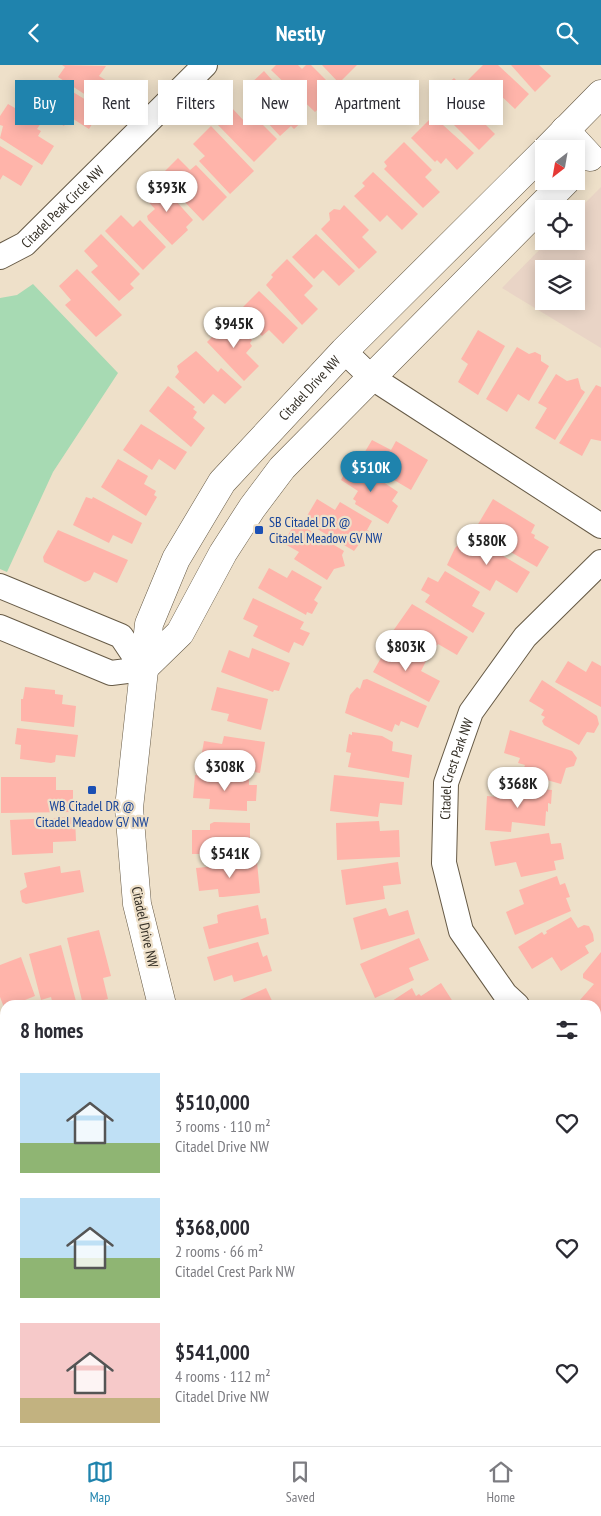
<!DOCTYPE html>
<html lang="en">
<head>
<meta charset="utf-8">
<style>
  :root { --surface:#fff; --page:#f2f2f3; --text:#2b2b33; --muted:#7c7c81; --line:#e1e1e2; --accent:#1f83ad }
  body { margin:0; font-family:"PT Sans Narrow",sans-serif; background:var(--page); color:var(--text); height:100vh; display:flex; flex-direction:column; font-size:19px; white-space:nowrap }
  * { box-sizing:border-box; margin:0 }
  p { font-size:16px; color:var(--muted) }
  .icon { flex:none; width:28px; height:28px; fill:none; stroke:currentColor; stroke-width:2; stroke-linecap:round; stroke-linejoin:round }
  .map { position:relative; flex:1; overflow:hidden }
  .drawer { position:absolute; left:0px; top:935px; width:601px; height:446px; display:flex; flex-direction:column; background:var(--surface); border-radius:15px 15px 0 0; box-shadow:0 2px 12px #0003 }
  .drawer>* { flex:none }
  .guide { position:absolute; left:15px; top:15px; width:571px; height:45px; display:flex; gap:10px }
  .needle { width:32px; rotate:211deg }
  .tools { position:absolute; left:535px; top:75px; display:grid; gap:10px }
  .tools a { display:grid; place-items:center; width:50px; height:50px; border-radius:0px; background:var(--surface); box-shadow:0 2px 12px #0003; font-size:25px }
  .price { position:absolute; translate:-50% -42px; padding:0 11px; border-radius:18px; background:#fff; color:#222; font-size:16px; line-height:32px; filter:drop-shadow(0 1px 2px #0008) }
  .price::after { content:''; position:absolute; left:50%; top:30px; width:15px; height:11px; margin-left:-8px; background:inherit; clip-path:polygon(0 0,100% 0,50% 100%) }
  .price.on { background:var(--accent); color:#fff }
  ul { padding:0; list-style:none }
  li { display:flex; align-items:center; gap:15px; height:125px; padding:0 20px }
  li span { display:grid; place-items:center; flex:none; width:140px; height:100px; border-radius:0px; color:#555 }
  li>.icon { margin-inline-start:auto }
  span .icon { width:60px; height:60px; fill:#fffc; stroke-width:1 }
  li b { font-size:21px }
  h2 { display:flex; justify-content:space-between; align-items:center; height:60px; padding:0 20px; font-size:21px }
  .tag { padding:0 18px; border-radius:0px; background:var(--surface); box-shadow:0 2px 12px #0003; font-size:18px; line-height:45px }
  .tag.on { background:var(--accent); color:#fff }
  header { display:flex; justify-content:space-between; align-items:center; height:65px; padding:0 20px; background:var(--accent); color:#fff; font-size:22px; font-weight:600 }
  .tabs { display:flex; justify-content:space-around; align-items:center; height:70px; border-top:1px solid var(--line); background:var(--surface); font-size:14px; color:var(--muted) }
  .tabs a { display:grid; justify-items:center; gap:2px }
  .tabs .on { color:var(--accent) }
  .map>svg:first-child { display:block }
</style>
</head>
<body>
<header><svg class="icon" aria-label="back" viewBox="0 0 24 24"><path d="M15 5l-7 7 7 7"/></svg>Nestly<svg class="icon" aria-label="search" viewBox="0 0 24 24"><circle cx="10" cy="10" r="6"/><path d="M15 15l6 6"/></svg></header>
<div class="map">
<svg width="601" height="1381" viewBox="0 0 601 1381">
  <rect width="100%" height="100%" fill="#eee0c9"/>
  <path fill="#e9d4c6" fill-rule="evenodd" d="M 601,122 L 601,283 L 502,223 L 548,176 L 576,176 L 576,147 ZM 544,204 L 576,204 L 576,236 L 544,236 Z"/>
  <polygon fill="#a7dab3" points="33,219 118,308 53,407 7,507 0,504 0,233 17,230"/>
  <g fill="#ffb4aa">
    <polygon points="62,0 106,1 99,11 115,21 103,41 58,12 65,2"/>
    <polygon points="276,0 298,0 302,4 306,0 311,0 337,26 315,47 271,5"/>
    <polygon points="322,0 357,0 339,18"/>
    <polygon points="483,0 498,0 529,29 515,44 498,28 489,38 467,16"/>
    <polygon points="511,0 539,0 551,11 535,27"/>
    <polygon points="264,6 306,53 294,64 291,61 280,71 251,40 257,35 246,23"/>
    <polygon points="454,13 491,50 483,57 495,69 479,85 433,39 444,27 441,25"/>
    <polygon points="53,15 101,44 89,64 70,52 64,61 37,45"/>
    <polygon points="8,39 41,58 37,64 41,66 38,71 54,81 42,100 0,73 3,61 0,60 0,51"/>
    <polygon points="232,43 245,57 252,49 277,74 254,97 216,58"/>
    <polygon points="433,51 474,88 457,105 446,93 441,99 437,95 435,97 411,73"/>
    <polygon points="211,61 254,106 230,129 199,96 205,91 193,79"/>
    <polygon points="404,77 432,105 425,112 440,127 423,143 384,104 387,101 384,97"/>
    <polygon points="0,81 33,101 21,121 3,110 0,115"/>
    <polygon points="178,93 190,105 196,100 227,132 203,156 160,111"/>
    <polygon points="373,107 418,149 402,165 387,150 380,157 354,131 365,121 362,118"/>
    <polygon points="157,115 193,155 186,162 188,165 172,180 148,155 147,151 155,144 142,130"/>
    <polygon points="344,140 369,165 362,172 377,187 359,204 321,164 330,155 329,148 334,144 340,145"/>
    <polygon points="121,150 133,162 140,155 166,182 143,205 105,166"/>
    <polygon points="101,169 140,209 130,219 134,223 119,236 91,207 98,201 84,186"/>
    <polygon points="316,169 355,206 339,221 323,205 314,214 292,192"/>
    <polygon points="287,194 313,221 304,230 318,244 302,260 266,220 273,212 271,210"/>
    <polygon points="77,204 122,250 96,272 65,240 71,235 59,221"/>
    <polygon points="259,226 298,263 283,279 269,265 262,271 260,269 257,271 235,250"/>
    <polygon points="230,254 252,275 250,278 252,281 246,288 259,301 244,316 207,277"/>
    <polygon points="478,265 505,281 478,330 458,317 468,299 461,294"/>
    <polygon points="517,282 529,289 535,287 541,290 541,296 549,301 529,336 518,329 507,347 486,334"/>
    <polygon points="196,286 218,307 221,303 242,322 225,339 213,329 204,339 175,312 179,307 177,301"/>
    <polygon points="556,309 567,316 578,313 581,324 585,327 555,375 535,363 547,343 538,338"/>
    <polygon points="596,320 601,322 601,376 591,374 582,391 559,378"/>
    <polygon points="168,321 195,342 193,344 197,347 193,353 205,363 191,382 149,346"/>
    <polygon points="141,359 187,387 175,405 159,394 152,405 123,385"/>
    <polygon points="372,375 391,385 396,376 428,395 411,425 360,395"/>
    <polygon points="118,394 148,411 144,419 156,426 154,430 157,432 146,451 101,422"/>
    <polygon points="352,396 398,427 392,436 398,441 388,459 355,439 356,436 353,434 358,426 341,415"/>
    <polygon points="86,432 92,434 93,432 142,458 132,479 113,470 109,478 73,460"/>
    <polygon points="317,434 335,445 340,437 372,456 367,465 369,466 354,486 304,456"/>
    <polygon points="493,434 535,460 531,468 535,470 534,473 549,482 537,502 474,466"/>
    <polygon points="296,457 344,486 342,490 345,501 334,504 327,515 294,494 299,487 283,478"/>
    <polygon points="58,465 128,495 117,518 94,507 90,515 85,517 44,497 43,492"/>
    <polygon points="470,471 530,507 517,528 496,515 490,526 447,500 455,483 462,476 465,478"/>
    <polygon points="269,503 287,513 292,505 322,522 314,535 318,538 312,549 307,547 306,550 258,523"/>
    <polygon points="445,506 480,527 472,541 485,548 473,568 425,537 430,530 421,525 428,512 438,517"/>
    <polygon points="253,533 304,557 300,564 310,568 303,581 294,577 289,588 253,571 258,561 243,554"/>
    <polygon points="412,539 468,572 457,590 438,579 435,583 432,581 429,586 393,566"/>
    <polygon points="390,577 426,596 421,606 440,616 429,637 373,607"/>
    <polygon points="252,583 290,598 279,626 274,625 273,627 221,607 229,585 249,593"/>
    <polygon points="568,596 586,607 592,596 601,601 601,642 555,617"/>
    <polygon points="367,614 427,641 418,663 401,656 399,661 395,659 392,667 345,648 350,630 357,622 360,624 363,615"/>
    <polygon points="542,615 597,651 599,659 594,668 587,667 579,680 544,660 542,656 545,652 541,650 544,645 529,636"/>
    <polygon points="25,622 55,625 55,629 63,630 62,639 76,641 74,662 21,656 21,634 23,634"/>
    <polygon points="217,622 268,634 261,665 227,656 229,649 211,645"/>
    <polygon points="17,663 78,670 75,692 56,690 55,697 51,698 20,694 21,680 15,679"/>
    <polygon points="510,665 572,686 577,693 574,701 566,703 561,719 522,708 525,700 518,698 520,693 504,688"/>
    <polygon points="352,667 382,671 393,677 392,686 412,690 409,713 348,702 351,688 346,687 349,669 352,670"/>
    <polygon points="224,671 265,677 260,708 200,698 204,676 222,679"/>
    <polygon points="195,710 249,714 249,720 257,720 256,736 247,736 247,746 209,744 210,734 193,733"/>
    <polygon points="334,710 404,717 402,740 380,738 378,752 330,746"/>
    <polygon points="1,712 56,712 56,725 73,725 73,747 1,748"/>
    <polygon points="510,721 552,725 551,739 548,738 548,747 546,746 545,761 512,757 511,767 485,765 487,731 509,733"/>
    <polygon points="75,752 76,776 53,777 53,788 12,790 10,755"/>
    <polygon points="379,756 380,766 399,765 400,792 337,795 336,758"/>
    <polygon points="214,757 250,758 250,775 246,775 245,789 192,789 192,765 210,765 210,759"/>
    <polygon points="549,768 551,779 561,778 564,794 554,796 556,805 521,812 516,797 495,801 490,777"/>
    <polygon points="257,797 260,828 223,832 219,832 218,824 199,826 196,803"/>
    <polygon points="398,797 401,819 383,821 385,834 346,840 341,805"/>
    <polygon points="60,801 61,808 80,805 84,827 26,839 22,837 20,826 27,822 24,808"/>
    <polygon points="557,811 560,820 565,818 570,832 566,833 571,846 515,870 506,847 524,839 519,825"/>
    <polygon points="258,840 261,854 266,853 269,869 209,884 203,862 218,858 217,850 222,848"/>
    <polygon points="386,843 389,851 408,845 415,869 361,885 353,853"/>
    <polygon points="571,852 578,863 584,860 589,861 593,869 594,876 585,881 589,888 561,906 552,892 532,904 518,882 542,867 544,870 547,868 546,866"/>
    <polygon points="99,865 111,911 103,913 108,934 83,940 67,873"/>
    <polygon points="419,873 429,895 409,903 414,915 375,933 360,899"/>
    <polygon points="258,877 263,892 267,890 272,906 234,917 232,910 214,916 207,892"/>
    <polygon points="61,880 77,940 53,940 51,932 41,935 29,889"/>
    <polygon points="601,887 601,949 599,951 596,948 596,940 586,940 580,935 594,919 583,913 583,909"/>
    <polygon points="21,892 35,931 25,935 27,940 5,940 5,945 0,932 0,900"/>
    <polygon points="441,918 455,940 386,940 412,923 416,931 419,929 421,931"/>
    <polygon points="266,923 274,940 229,940"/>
    <polygon points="0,948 5,961 5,970 0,972"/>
    <polygon points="0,1083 5,1093 5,1117 2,1118 5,1129 0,1131"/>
    <polygon points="601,1088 601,1128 599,1131 596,1128 596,1095"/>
    <polygon points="597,1237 601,1239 599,1287 596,1285"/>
    <polygon points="5,1269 5,1293 0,1289 0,1275"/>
    <polygon points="0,1299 5,1303 5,1333 0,1329"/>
    <polygon points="148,1376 185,1376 191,1381 145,1381"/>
    <polygon points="193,1376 225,1376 222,1380 219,1378 216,1381 200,1381"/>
    <polygon points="401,1376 448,1376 455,1381 398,1381"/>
  </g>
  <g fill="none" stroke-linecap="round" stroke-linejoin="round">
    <g stroke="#665a46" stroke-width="26">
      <g id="minor">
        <path id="s1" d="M 0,192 L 25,179 L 205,0"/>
        <polyline points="344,286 371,312 601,461"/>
        <polyline points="0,521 121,571 143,604 111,608 0,562"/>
        <path id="s2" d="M 517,940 L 505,929 L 461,866 L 444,798 L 446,718 L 471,647 L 525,572 L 601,497"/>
        <polyline points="596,1003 601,1006"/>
        <polyline points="0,1011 5,1009"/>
        <polyline points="1,1381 45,1376"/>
        <polyline points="533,1381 536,1376"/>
      </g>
    </g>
    <g stroke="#665a46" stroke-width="29">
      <g id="tertiary">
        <polyline points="565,65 590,92"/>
        <polyline points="547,84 601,29"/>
        <polyline points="143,604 180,568 223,488 252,443 282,403 566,116"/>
        <path id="s3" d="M 162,940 L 137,839 L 129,743 L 149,559 L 176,494 L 222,417 L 344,286 L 544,87"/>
        <polyline points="595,1376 601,1381"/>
      </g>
    </g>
    <use href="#minor" stroke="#fff" stroke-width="24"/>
    <use href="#tertiary" stroke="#fff" stroke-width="28"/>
  </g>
  <g fill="#1a4fb4" stroke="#eee0c9" stroke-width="2">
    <rect x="254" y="460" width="10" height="10" rx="2.5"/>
    <rect x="87" y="720" width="10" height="10" rx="2.5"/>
  </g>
  <g text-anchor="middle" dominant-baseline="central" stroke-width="4.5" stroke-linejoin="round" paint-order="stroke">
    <g font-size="14" fill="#342f26" stroke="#eee0c9">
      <text stroke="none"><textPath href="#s1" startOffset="81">Citadel Peak Circle NW</textPath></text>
      <text stroke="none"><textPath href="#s3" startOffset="674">Citadel Drive NW</textPath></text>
      <text stroke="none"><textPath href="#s2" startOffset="259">Citadel Crest Park NW</textPath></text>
      <text transform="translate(145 862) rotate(78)">Citadel Drive NW</text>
    </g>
    <g font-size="14" fill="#164399" stroke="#eee0c9" text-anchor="start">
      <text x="269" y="457">SB Citadel DR @<tspan x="269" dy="16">Citadel Meadow GV NW</tspan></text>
      <text x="92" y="741" text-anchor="middle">WB Citadel DR @<tspan x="92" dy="16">Citadel Meadow GV NW</tspan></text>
    </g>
  </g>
</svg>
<div class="tools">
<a><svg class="needle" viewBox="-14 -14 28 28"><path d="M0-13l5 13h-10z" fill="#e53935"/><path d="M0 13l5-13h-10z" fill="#7c7c81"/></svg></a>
<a><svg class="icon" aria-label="locate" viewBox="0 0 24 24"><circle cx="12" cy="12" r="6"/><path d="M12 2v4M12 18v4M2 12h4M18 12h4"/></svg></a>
<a><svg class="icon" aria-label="layers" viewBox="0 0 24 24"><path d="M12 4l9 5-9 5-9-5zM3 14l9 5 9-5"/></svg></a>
</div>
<b class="price" style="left:167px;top:148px">$393K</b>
<b class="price" style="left:234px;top:284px">$945K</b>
<b class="price on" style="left:371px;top:428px">$510K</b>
<b class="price" style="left:487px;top:501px">$580K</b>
<b class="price" style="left:406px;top:607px">$803K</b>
<b class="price" style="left:225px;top:727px">$308K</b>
<b class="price" style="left:518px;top:744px">$368K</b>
<b class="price" style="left:230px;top:814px">$541K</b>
<div class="guide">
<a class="tag on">Buy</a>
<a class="tag">Rent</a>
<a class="tag">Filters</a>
<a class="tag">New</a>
<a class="tag">Apartment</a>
<a class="tag">House</a>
</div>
<section class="drawer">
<h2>8 homes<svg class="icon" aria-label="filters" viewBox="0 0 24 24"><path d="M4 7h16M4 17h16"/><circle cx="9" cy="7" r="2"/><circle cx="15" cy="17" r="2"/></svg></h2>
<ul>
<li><span style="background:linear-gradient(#bfe0f5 70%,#8fb573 0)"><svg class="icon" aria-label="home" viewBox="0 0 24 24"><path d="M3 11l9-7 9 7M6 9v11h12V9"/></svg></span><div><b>$510,000</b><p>3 rooms · 110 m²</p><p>Citadel Drive NW</p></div><svg class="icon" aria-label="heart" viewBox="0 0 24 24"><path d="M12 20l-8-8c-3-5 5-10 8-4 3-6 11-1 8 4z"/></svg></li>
<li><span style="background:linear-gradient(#bfe0f5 60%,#8fb573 0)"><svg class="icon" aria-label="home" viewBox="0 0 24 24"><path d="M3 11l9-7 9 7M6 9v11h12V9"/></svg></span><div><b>$368,000</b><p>2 rooms · 66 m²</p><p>Citadel Crest Park NW</p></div><svg class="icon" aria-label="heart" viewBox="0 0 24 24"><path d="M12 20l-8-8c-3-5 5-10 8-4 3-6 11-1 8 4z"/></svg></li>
<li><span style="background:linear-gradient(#f6c9c9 75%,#c2b280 0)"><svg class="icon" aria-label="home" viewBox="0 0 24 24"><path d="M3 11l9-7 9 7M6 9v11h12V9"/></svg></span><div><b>$541,000</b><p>4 rooms · 112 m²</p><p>Citadel Drive NW</p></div><svg class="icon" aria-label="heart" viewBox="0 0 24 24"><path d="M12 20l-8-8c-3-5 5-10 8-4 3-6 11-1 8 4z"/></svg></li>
</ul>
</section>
</div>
<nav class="tabs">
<a class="on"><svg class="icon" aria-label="map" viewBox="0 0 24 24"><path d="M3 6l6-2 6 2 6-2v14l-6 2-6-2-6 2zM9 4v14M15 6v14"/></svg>Map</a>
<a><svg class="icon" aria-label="saved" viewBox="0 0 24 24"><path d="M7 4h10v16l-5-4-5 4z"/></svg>Saved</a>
<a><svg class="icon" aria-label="home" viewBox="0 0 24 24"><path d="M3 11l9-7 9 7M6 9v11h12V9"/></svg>Home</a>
</nav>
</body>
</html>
